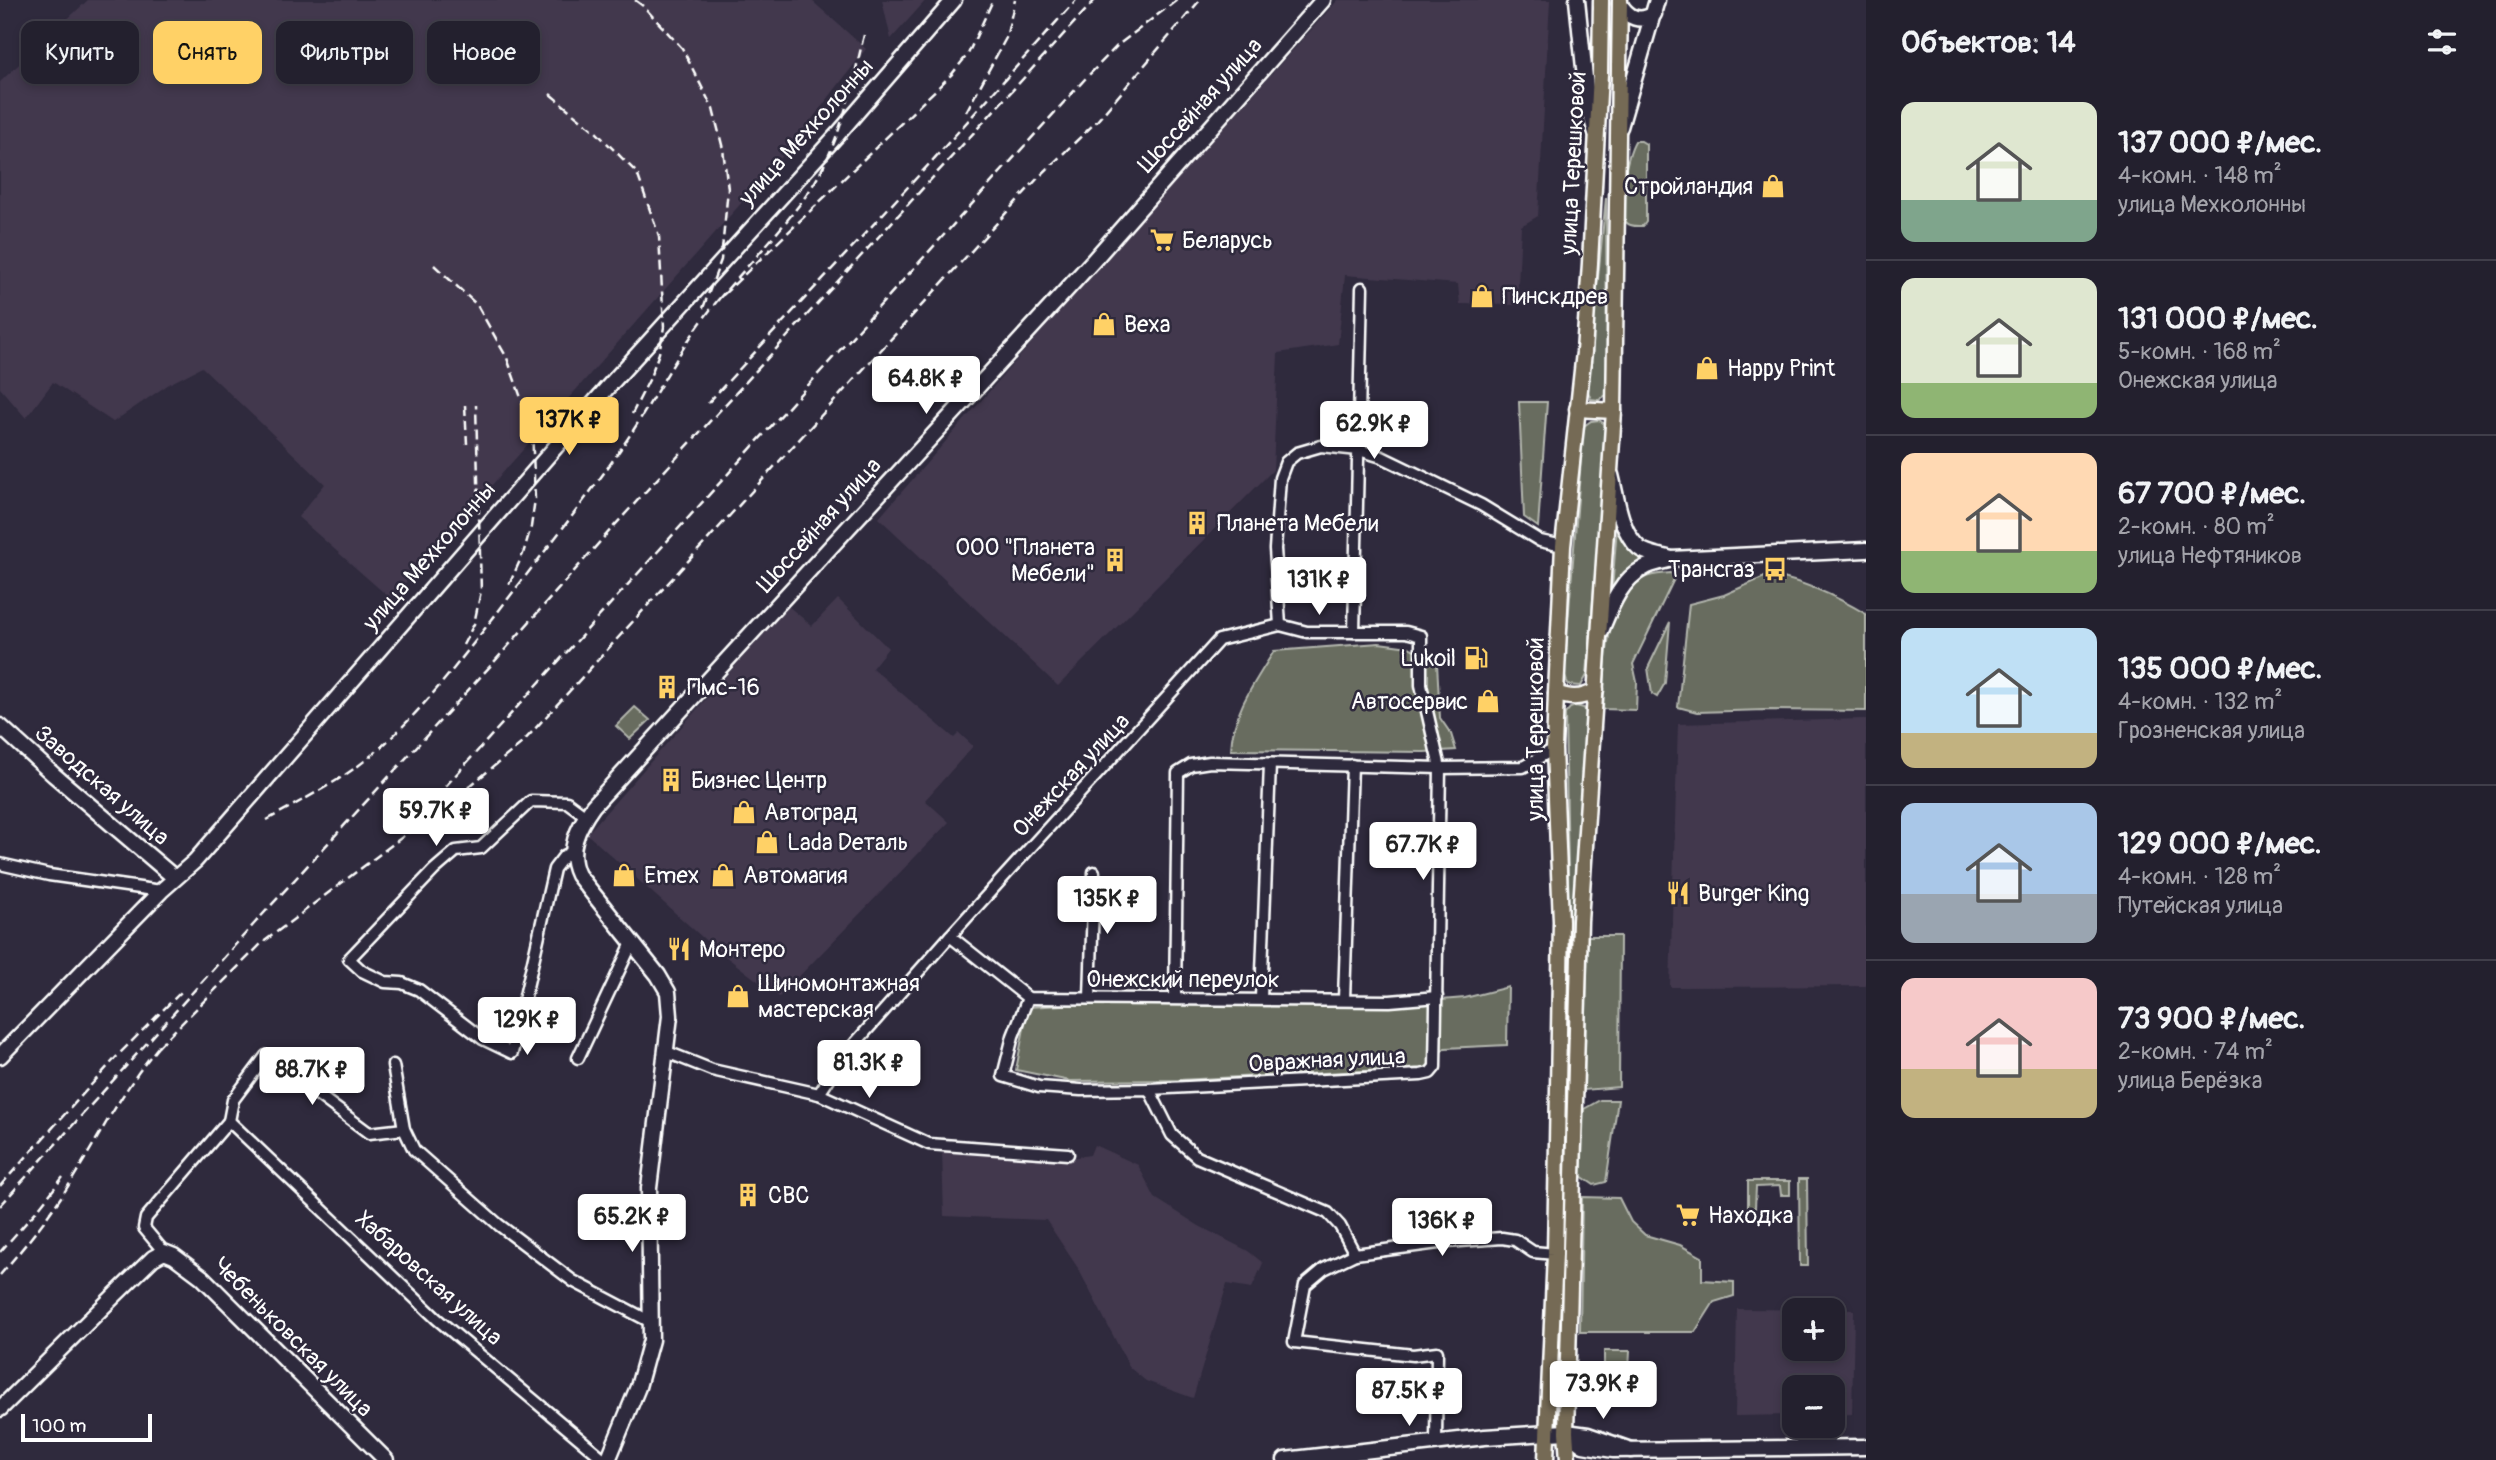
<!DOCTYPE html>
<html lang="ru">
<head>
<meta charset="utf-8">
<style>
  :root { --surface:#23202e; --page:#2b2836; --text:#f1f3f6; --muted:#a3a3aa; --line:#403e4a; --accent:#ffd166 }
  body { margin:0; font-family:Pangolin,sans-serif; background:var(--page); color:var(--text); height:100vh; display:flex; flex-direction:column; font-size:26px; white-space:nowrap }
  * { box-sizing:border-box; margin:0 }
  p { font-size:23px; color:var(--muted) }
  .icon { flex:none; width:38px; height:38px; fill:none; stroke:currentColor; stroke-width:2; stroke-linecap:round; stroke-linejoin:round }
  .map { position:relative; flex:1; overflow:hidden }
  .sheet { display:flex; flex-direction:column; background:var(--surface); width:630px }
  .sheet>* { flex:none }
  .banner { position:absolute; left:21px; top:21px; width:665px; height:63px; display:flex; gap:14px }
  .controls { position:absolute; left:1782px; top:1298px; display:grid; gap:14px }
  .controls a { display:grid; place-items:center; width:63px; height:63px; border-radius:14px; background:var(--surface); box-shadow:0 4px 10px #0003,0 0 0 2px var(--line); font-size:35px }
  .scale { position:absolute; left:21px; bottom:18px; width:131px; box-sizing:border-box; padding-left:7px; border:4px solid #fff; border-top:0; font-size:19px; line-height:24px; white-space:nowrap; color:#fff; -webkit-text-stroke:5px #2f2a3d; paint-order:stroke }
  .price { position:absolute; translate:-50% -60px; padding:0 16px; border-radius:7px; background:#fff; color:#222; font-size:23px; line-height:46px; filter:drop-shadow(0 2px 4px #0008) }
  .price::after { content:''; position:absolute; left:50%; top:42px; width:21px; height:16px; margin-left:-10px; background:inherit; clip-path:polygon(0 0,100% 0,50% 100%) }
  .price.current { background:var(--accent); color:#111 }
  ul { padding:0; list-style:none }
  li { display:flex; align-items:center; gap:21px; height:175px; padding:0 35px }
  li+li { border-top:2px solid var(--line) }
  li span { display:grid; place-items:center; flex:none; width:196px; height:140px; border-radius:14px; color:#555 }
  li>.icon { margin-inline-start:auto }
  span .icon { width:84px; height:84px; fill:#fffc; stroke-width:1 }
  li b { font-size:30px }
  h2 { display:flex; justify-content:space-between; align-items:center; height:84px; padding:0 35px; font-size:30px }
  .chip { padding:0 24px; border-radius:14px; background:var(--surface); box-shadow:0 4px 10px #0003,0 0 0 2px var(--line); font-size:24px; line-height:63px }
  .chip.current { background:var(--accent); color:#111 }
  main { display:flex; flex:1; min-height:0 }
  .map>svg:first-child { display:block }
</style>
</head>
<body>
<main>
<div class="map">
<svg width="1866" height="1460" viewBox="0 0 1866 1460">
  <rect width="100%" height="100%" fill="#2f2a3d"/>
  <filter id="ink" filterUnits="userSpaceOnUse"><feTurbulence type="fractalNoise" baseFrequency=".0143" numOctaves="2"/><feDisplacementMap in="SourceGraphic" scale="14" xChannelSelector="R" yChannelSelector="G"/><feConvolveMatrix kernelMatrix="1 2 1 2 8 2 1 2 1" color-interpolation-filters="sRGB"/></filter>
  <g filter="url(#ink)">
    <g fill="#43394e" fill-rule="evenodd">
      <polygon points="88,0 811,0 866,49 789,149 391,599 298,517 325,484 202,367 169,384 113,422 53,382 26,418 0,388 0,82"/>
      <polygon points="882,0 926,0 891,39"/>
      <polygon points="1338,0 1550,0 1538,216 1521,226 1517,305 1460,304 1458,284 1345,275 1338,344 1278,353 1273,470 1058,686 879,518 1089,277"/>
      <polygon points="838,599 888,648 872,668 954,738 959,733 973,746 925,800 949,822 779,997 712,946 587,834 788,606 812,626"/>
      <polygon points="1866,719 1866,986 1670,987 1678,724"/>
      <polygon points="1094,1145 1138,1165 1155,1198 1199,1226 1248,1251 1263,1263 1252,1288 1227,1284 1193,1398 1146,1381 1130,1368 1078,1268 1046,1220 944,1216 942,1150 1058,1160 1090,1155"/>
      <path d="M 1737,1309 L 1854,1310 L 1852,1414 L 1832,1415 L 1832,1388 L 1794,1388 L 1794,1415 L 1735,1416 ZM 1794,1311 L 1832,1311 L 1832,1349 L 1794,1349 Z"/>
    </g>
    <g fill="#676c5e" stroke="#b3b6ae" stroke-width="2">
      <path d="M 1635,141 L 1641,141 L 1646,144 L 1646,222 L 1643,226 C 1637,226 1631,227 1627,223 C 1614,211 1627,154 1635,141 Z"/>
      <polygon points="1606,197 1607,388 1606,395 1599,400 1591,399 1587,389"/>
      <polygon points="1519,402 1547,402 1538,527 1524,517"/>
      <polygon points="1599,420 1606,425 1606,437 1587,675 1581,686 1568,685 1564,673 1583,435 1584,426 1591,421"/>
      <polygon points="1617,526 1647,560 1623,576 1612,591"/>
      <path d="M 1671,573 L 1675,577 L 1633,664 L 1637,682 L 1636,710 L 1603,709 C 1606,666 1602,604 1644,578 C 1651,574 1663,574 1671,573 Z"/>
      <path d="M 1769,575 C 1804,581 1836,596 1866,614 L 1866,711 L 1766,710 L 1697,712 L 1678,707 L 1689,604 L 1724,595 Z"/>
      <polygon points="1670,622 1665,683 1657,697 1652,694 1648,668"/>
      <path d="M 1379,643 L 1409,647 L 1437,663 L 1440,718 L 1451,734 L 1456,750 L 1424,752 L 1231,750 C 1232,713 1255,682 1274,651 Z"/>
      <polygon points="1576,706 1584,708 1587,716 1570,978 1565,714 1570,708"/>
      <polygon points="635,707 650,720 630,739 616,726"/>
      <polygon points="1588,936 1620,936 1619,1087 1584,1090"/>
      <polygon points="1508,987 1507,1045 1445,1048 1425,1068 1178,1080 1070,1081 1016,1070 1028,1007 1097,1003 1405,1003 1465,998"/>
      <polygon points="1600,1100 1618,1100 1606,1182 1594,1185 1581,1176 1584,1109"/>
      <polygon points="1799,1179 1807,1179 1808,1266 1800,1266"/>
      <polygon points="1748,1181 1790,1181 1790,1195 1781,1195 1780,1186 1756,1187 1755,1208 1748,1208"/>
      <polygon points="1582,1197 1619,1198 1631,1222 1645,1235 1680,1245 1702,1257 1702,1280 1734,1282 1734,1296 1714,1302 1695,1332 1580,1332"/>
      <polygon points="1604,1351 1630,1351 1629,1370 1604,1370"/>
    </g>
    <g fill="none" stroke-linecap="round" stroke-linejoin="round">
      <g stroke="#fff" stroke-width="15">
        <g id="street">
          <polyline points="1280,625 1275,549 1280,478 1286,462 1297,453 1321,446 1359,450 1382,457 1481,505 1540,541 1563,546"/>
          <polyline points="1354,632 1362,288"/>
          <polyline points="572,852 564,856 554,869 512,1053 483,1039 419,990 402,983 385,982 362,971 349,959 434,870 456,851 481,848 531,801 567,802 586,816"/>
          <polyline points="0,864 49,875 161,891"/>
          <polyline points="950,936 1028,998 1390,1001 1437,997"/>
          <polyline points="1175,997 1178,773 1191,765 1210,762 1440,768 1523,767 1554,749"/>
          <polyline points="1028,998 1013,1036 1003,1076 1039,1087 1081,1090 1149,1089 1172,1135 1197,1157 1328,1213 1340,1226 1355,1254 1324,1269 1305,1285 1294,1342 1413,1355 1437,1352 1436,1443"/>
          <polyline points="1090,998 1094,872"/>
          <polyline points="1261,998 1270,764"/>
          <polyline points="1344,999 1352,765"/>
          <polyline points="667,1052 712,1070 819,1094 929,1144 1068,1154"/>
          <polyline points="578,1058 632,943"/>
          <polyline points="393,1065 404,1129 414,1150 499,1225 573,1281 651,1322"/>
          <polyline points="819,1094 843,1057 950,936 1219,640 1280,625 1307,632 1406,632 1421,636 1421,685 1440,768 1435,1067 1430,1073 1421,1075 1149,1089"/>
          <polyline points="229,1121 437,1319 605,1460"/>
          <polyline points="229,1121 233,1100 266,1056 369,1133 404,1129"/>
          <polyline points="164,1252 144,1228 146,1218 229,1121"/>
          <polyline points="1355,1254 1446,1242 1502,1238 1515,1240 1533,1252 1555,1254"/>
        </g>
      </g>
      <g stroke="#fff" stroke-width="19">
        <g id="secondary">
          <polyline points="1577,0 1588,107 1596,133"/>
          <path d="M 1620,4 C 1628,18 1640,23 1654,14"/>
          <polyline points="1620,127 1657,0"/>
          <path d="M 1611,475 C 1617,498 1620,531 1639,548 C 1646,554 1662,556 1671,559"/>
          <path d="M 1600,633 C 1610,609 1620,580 1644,568 C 1652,563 1663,562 1671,559 L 1866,550"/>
          <polyline points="0,726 54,775 175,878"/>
          <polyline points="0,1056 161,891 195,861 607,388 838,134 954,0"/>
          <polyline points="0,1409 114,1296 153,1258 164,1252 174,1256 202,1277 386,1460"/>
          <polyline points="1566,1432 1583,1445 1613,1450 1866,1447"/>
          <path d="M 608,1460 L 638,1387 L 651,1340 L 649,1188 L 670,1016 L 668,992 L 658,975 L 578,875 C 566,850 578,827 593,806 L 1093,261 L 1323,0"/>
          <polyline points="1285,1460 1485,1437 1566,1432 1588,1435 1631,1450"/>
        </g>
      </g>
      <g stroke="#fff" stroke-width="19">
        <g id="primary">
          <polyline points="1577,409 1614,411"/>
          <path d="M 1556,693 C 1570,699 1583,699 1596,690"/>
          <polyline points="1546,1460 1555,1254 1561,921 1554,749 1556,693 1563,546 1584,352 1590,263 1600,74 1601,0"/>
          <polyline points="1568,1460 1566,1432 1580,921 1614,411 1620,0"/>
        </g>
      </g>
      <use href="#street" stroke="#2f2a3d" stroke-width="10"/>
      <use href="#secondary" stroke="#2f2a3d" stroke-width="14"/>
      <use href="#primary" stroke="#756a55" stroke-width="14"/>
      <g stroke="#fff" stroke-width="2.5" stroke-dasharray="10 5" stroke-linecap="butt">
        <polyline points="635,0 643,6 682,48 713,109 723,149 728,189 721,260 702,311"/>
        <path d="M 864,35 C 851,90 839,150 805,197 C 779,233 747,266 718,300 L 952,74 L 968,54 L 993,0"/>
        <polyline points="550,94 596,132 637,173 659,236 664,327 659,353 649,380 632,414"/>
        <polyline points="966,112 1006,38 1015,0"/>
        <polyline points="434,265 477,305 507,358 532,429 535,499 531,527 523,554 507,589"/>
        <polyline points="708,403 932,161 1076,0"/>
        <polyline points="465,405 467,444"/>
        <polyline points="463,645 474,624 481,591 476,405"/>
        <path d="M 267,820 C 300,801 337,783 367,759 C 421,715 464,655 507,600 C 550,544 595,489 634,429 C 661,386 685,340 718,300"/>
        <polyline points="415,820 1085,79 1118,45 1177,0"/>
        <polyline points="158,1047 262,943 470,786 522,743 1038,178 1097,121 1200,0"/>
        <polyline points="0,1186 120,1053 182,991"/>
        <polyline points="0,1206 254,924 494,662 605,536 1095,0"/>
        <polyline points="0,1252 39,1208 63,1177"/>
        <path d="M 0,1275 C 26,1245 51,1214 72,1180 C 103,1130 125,1085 164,1040"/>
      </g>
    </g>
  </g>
  <defs>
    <g id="shop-bare" transform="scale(1.89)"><path d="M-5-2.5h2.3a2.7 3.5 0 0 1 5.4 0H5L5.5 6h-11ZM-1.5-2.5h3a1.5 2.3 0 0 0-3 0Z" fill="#ffd166" stroke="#2f2a3d" stroke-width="2.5" paint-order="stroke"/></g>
    <g id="supermarket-bare" transform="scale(1.89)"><path d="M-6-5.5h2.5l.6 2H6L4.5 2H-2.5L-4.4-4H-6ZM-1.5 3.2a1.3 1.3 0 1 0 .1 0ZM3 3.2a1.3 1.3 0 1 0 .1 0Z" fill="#ffd166" stroke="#2f2a3d" stroke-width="2.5" paint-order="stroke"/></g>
    <g id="building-bare" transform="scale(1.89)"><path d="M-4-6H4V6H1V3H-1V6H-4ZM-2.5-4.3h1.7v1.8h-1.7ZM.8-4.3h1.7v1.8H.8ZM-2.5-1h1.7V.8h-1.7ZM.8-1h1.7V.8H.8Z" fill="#ffd166" stroke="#2f2a3d" stroke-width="2.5" paint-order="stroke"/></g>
    <g id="bus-bare" transform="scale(1.89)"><path d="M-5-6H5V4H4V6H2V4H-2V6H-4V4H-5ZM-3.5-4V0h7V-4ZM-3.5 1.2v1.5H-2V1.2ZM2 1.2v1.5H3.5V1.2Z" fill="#ffd166" stroke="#2f2a3d" stroke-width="2.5" paint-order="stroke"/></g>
    <g id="fuel-bare" transform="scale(1.89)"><path d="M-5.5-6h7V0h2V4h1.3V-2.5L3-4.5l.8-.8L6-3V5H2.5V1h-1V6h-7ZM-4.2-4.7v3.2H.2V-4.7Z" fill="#ffd166" stroke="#2f2a3d" stroke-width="2.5" paint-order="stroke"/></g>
    <g id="restaurant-bare" transform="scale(1.89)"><path d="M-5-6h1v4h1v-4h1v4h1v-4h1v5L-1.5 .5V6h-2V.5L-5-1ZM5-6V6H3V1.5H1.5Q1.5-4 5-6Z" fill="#ffd166" stroke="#2f2a3d" stroke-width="2.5" paint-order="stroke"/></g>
  </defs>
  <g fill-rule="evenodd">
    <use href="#shop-bare" x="1773" y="186"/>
    <use href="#supermarket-bare" x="1162" y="240"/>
    <use href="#shop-bare" x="1482" y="296"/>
    <use href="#shop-bare" x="1104" y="324"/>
    <use href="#shop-bare" x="1707" y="368"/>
    <use href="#building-bare" x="1197" y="523"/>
    <use href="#building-bare" x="1115" y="560"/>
    <use href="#bus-bare" x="1775" y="569"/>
    <use href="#fuel-bare" x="1476" y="658"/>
    <use href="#building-bare" x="667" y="687"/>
    <use href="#shop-bare" x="1488" y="701"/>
    <use href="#building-bare" x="671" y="780"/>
    <use href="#shop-bare" x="744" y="812"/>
    <use href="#shop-bare" x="767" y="842"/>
    <use href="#shop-bare" x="624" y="875"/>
    <use href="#shop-bare" x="723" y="875"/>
    <use href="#restaurant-bare" x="1678" y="893"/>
    <use href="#restaurant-bare" x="679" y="949"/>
    <use href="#shop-bare" x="738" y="996"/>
    <use href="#building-bare" x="748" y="1195"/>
    <use href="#supermarket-bare" x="1688" y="1215"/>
  </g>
  <g text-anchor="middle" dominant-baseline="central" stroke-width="5" stroke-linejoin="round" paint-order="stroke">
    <g font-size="23" fill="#fff" stroke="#2f2a3d">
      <text transform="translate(1200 105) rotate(-48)">Шоссейная улица</text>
      <text transform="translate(806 132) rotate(-48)">улица Мехколонны</text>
      <text transform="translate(1573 163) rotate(-87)">улица Терешковой</text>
      <text transform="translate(819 525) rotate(-48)">Шоссейная улица</text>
      <text transform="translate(429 556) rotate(-49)">улица Мехколонны</text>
      <text transform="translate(1535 729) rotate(-90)">улица Терешковой</text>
      <text transform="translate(1071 775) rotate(-47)">Онежская улица</text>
      <text transform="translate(102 785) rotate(41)">Заводская улица</text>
      <text x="1183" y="979">Онежский переулок</text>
      <text transform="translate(1327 1060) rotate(-3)">Овражная улица</text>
      <text transform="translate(429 1278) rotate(42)">Хабаровская улица</text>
      <text transform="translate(293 1337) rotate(45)">Чебеньковская улица</text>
    </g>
    <g font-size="23" fill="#fff" stroke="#2f2a3d" text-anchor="start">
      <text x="1753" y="186" text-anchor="end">Стройландия</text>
      <text x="1182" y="240">Беларусь</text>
      <text x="1502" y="296">Пинскдрев</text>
      <text x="1124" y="324">Веха</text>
      <text x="1727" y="368">Happy Print</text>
      <text x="1217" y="523">Планета Мебели</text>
      <text x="1095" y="547" text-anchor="end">ООО "Планета<tspan x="1095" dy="26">Мебели"</tspan></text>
      <text x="1755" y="569" text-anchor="end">Трансгаз</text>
      <text x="1456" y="658" text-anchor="end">Lukoil</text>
      <text x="687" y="687">Пмс-16</text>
      <text x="1468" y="701" text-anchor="end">Автосервис</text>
      <text x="691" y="780">Бизнес Центр</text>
      <text x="764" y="812">Автоград</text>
      <text x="787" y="842">Lada Dеталь</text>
      <text x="644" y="875">Emex</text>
      <text x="743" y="875">Автомагия</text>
      <text x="1698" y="893">Burger King</text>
      <text x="699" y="949">Монтеро</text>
      <text x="758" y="983">Шиномонтажная<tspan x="758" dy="26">мастерская</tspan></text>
      <text x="768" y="1195">СВС</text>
      <text x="1708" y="1215">Находка</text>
    </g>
  </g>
</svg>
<div class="controls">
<a>+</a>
<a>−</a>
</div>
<div class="scale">100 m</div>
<b class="price" style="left:926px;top:416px">64.8K ₽</b>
<b class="price current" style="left:569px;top:457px">137K ₽</b>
<b class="price" style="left:1374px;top:461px">62.9K ₽</b>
<b class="price" style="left:1319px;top:617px">131K ₽</b>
<b class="price" style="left:436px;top:848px">59.7K ₽</b>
<b class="price" style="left:1423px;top:882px">67.7K ₽</b>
<b class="price" style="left:1107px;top:936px">135K ₽</b>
<b class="price" style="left:527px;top:1057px">129K ₽</b>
<b class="price" style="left:869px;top:1100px">81.3K ₽</b>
<b class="price" style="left:312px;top:1107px">88.7K ₽</b>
<b class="price" style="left:632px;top:1254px">65.2K ₽</b>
<b class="price" style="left:1442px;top:1258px">136K ₽</b>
<b class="price" style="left:1603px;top:1421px">73.9K ₽</b>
<b class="price" style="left:1409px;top:1428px">87.5K ₽</b>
<div class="banner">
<a class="chip">Купить</a>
<a class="chip current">Снять</a>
<a class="chip">Фильтры</a>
<a class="chip">Новое</a>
</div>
</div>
<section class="sheet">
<h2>Объектов: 14<svg class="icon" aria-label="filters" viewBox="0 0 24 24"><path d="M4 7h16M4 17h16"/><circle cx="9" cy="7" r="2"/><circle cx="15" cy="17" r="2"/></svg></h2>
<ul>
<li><span style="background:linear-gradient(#dfe7d0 70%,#7fa58c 0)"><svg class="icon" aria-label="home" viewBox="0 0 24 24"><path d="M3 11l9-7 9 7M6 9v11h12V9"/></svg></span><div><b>137 000 ₽/мес.</b><p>4-комн. · 148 m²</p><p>улица Мехколонны</p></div></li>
<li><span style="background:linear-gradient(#dfe7d0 75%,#8fb573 0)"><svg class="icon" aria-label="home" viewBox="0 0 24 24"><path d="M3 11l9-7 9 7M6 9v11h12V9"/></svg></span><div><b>131 000 ₽/мес.</b><p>5-комн. · 168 m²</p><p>Онежская улица</p></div></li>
<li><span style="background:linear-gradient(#ffd9b3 70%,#8fb573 0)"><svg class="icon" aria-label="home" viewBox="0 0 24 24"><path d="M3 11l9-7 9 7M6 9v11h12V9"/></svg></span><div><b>67 700 ₽/мес.</b><p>2-комн. · 80 m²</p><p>улица Нефтяников</p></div></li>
<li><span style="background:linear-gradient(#bfe0f5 75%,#c2b280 0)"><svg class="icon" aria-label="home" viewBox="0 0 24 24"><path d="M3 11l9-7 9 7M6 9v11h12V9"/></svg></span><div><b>135 000 ₽/мес.</b><p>4-комн. · 132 m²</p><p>Грозненская улица</p></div></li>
<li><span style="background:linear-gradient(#a9c7e8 65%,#9aa5b1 0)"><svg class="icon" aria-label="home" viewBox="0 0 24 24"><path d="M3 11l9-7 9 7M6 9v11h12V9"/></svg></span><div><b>129 000 ₽/мес.</b><p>4-комн. · 128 m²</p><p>Путейская улица</p></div></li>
<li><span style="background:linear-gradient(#f6c9c9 65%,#c2b280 0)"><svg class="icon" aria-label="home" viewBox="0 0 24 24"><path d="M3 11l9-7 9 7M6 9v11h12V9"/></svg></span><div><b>73 900 ₽/мес.</b><p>2-комн. · 74 m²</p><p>улица Берёзка</p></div></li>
</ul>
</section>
</main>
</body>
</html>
